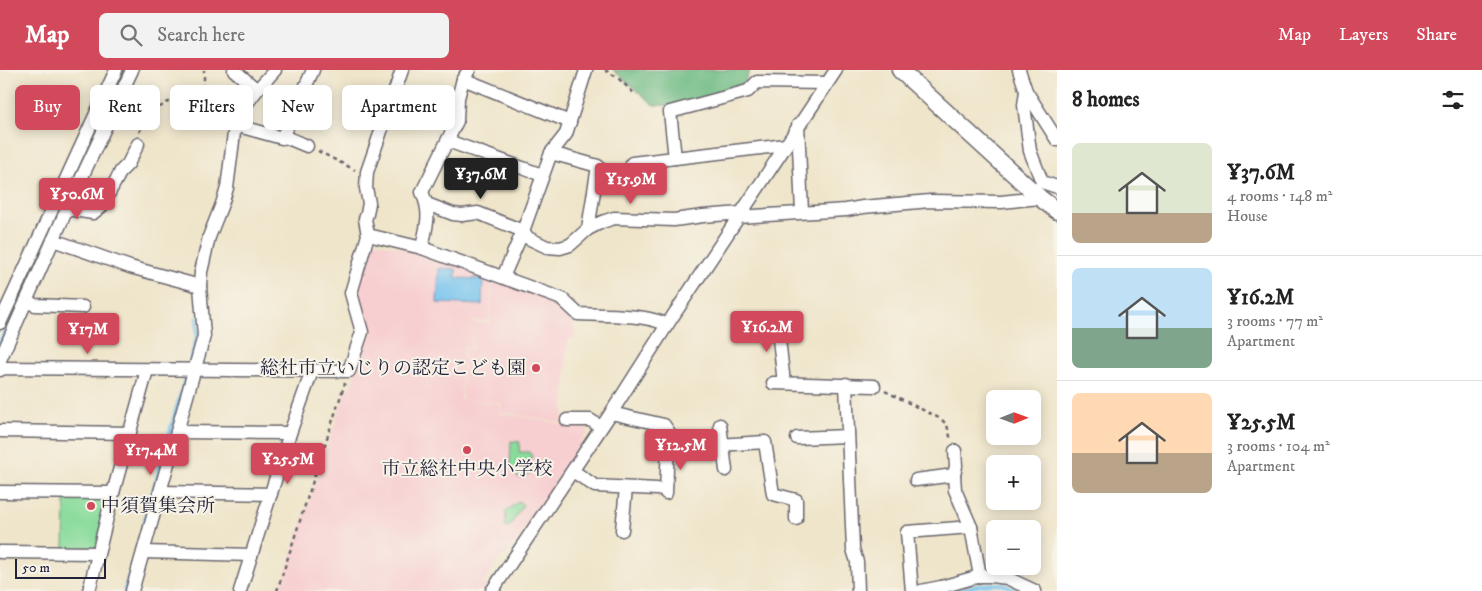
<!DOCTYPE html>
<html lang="en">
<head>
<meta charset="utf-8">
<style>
  :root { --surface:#fff; --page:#f2f2f2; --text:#222; --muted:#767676; --line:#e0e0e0; --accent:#d1495b }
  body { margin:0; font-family:"IM FELL DW Pica","Noto Serif JP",serif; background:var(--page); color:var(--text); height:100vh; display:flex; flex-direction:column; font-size:19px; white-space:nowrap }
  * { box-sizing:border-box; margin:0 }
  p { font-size:16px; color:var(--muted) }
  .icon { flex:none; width:28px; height:28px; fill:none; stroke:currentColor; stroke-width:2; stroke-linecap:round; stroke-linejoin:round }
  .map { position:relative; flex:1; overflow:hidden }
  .details { display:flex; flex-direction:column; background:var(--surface); width:425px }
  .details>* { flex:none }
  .banner { position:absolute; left:15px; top:15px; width:475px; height:45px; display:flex; gap:10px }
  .needle { width:32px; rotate:89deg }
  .buttons { position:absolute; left:986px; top:320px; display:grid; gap:10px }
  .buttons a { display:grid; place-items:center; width:55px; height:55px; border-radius:8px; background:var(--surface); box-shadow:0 2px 12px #0003; font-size:25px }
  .scale { position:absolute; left:15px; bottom:12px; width:91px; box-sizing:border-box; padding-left:5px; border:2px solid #22223b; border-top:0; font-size:14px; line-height:18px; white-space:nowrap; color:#22223b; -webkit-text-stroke:4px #f7f3e8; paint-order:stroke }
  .price { position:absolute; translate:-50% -42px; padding:0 11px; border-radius:5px; background:var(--accent); color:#fff; font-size:16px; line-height:32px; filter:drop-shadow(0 1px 2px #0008) }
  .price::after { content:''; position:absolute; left:50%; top:30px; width:15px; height:11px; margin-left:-8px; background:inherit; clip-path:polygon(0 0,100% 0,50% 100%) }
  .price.active { background:#222; color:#fff }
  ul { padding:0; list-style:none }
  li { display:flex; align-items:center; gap:15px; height:125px; padding:0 15px }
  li+li { border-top:1px solid var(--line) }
  li span { display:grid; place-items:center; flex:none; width:140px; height:100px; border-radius:8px; color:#555 }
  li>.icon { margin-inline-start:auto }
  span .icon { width:60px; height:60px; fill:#fffc; stroke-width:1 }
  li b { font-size:21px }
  h2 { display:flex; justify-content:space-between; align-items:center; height:60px; padding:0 15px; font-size:21px }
  .tag { padding:0 18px; border-radius:8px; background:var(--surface); box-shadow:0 2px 12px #0003; font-size:18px; line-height:45px }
  .tag.active { background:var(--accent); color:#fff }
  header { display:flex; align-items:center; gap:30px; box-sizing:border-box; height:70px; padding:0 25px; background:var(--accent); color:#fff }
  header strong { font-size:24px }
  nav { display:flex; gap:28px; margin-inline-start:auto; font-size:18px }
  .search { width:350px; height:45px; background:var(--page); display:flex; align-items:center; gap:12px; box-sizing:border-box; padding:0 18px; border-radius:8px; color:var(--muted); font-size:19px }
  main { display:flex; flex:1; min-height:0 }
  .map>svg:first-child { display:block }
</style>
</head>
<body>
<header>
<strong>Map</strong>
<div class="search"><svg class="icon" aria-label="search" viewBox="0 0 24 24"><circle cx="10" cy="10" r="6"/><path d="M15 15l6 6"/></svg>Search here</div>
<nav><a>Map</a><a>Layers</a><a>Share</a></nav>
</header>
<main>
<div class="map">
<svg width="1057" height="521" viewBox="0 0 1057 521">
  <rect width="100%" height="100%" fill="#f7f3e8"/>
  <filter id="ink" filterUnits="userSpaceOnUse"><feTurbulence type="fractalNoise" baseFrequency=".02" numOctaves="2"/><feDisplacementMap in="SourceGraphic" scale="10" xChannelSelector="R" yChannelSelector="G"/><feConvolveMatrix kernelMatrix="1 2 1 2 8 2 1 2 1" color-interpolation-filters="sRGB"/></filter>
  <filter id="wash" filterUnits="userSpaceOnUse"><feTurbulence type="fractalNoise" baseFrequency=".0096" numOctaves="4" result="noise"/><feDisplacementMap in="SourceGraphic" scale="20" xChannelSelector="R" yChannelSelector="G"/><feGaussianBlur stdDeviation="1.12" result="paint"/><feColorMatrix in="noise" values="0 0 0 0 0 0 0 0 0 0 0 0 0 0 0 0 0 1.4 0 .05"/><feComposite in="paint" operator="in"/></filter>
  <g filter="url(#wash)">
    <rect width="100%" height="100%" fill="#efe5ca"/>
    <g fill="#f7cfd1">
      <polygon points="375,172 420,181 492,208 489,251 473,251 471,278 464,278 461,329 500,334 501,343 561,354 584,353 584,358 588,359 588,362 506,486 502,484 483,514 486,516 482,521 280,521 345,322 351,316 367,262 355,225 369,175"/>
      <polygon points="493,209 559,232 574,249 575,269 568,269 563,353 502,342 501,333 462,329 465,279 472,279 473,253 490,253"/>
    </g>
    <g fill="#89db9b" stroke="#567e6b">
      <polygon points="511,371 520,372 519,382 529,382 532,386 530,403 519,408 510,396"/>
      <polygon points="109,426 96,478 64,478 65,427"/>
      <polygon points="519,431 523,435 510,456 505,457 506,441"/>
    </g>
    <polygon fill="#6ebb83" stroke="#486e5f" points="613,0 750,0 743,17 675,36 654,35"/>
    <polygon fill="#73c2ee" stroke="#4a7294" points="439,198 456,199 456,208 483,209 482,235 437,233"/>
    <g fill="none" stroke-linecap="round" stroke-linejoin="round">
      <g stroke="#73c2ee" stroke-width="4">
        <polyline points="68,123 124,0"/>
        <polyline points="0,272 54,152"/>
        <polyline points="125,521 197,267 197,248"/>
        <path d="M 953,521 C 968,518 989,512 1004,515 C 1007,516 1012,519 1015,521"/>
      </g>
    </g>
  </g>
  <g filter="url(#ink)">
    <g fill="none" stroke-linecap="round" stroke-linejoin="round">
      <g stroke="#6a666d" stroke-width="15">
        <g id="minor">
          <polyline points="234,0 257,20"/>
          <polyline points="1019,0 1026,21 1024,35 1030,81 1042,112 1057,117"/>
          <polyline points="463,9 570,52"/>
          <polyline points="1026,21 1057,70"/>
          <polyline points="235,55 282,68 313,0"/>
          <polyline points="798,55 802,142"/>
          <polyline points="283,66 307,76"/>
          <polyline points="448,71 542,105"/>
          <polyline points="551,83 598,96 588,159"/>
          <polyline points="675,88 670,42 748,21 757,12 827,13"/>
          <polyline points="632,93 786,75"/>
          <polyline points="427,134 453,144 462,145 478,143 523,161 528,168 547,177 560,178 570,175 588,159 602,152 614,148 674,150 703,146 741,143"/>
          <polyline points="67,139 93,143 102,136 121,101 128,94 138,74"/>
          <polyline points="738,147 846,140 863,137 930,131 1001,132 1040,128"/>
          <polyline points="368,165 365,149 367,144 369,133 366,118 367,102 402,0"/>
          <polyline points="53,170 130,197 200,216"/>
          <path d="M 422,178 C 426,156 432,145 422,122 L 457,51 L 458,28 L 463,9 L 469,0"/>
          <polyline points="503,207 523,161 551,83 566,64 586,0"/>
          <polyline points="26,231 35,235 83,237"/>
          <polyline points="777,251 784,313"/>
          <polyline points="0,253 116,0"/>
          <polyline points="0,290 67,139 132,0"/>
          <path d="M 0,300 L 3,298 L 349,301 L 362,262 L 351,223 L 368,165 L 422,178 L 562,229 L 578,244 C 601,245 648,244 667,255"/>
          <polyline points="773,313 874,316"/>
          <polyline points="846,314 853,479 857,492 858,521"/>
          <path d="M 611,343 L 664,355 C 671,365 675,375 687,377 L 765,372 L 773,424 L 796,430 L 796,449"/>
          <polyline points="567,350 590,350 601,357"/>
          <polyline points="720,355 726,400"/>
          <polyline points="0,361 130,363"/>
          <polyline points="177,362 290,363"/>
          <polyline points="797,368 848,366"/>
          <polyline points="955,381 956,396 954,405 955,420 971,457 980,506"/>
          <polyline points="573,401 595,416 657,419"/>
          <polyline points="916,410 954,405"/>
          <polyline points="0,422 113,423"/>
          <polyline points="161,422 271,424"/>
          <polyline points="666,423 668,374 673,369"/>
          <polyline points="622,460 626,418"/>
          <polyline points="0,482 98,483"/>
          <polyline points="144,482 251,485"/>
          <polyline points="89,521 113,423 147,300"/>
          <polyline points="132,521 204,266 200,216 201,202 209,167 222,134 227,118 235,55 238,45 257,20 275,0"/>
          <polyline points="240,521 290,363 312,301"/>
          <polyline points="492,521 611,343 667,255 836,0"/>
          <polyline points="912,521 907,462 971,457"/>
          <polyline points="921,521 941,517 980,506 992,506 1007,508 1035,521"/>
        </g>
      </g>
      <g stroke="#6a666d" stroke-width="19">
        <polyline id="tertiary" points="900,0 1040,128 1057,141"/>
      </g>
      <g stroke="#6a666d" stroke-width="2.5" stroke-dasharray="4 4" stroke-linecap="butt">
        <polyline points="605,0 618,8 636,25"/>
        <path d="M 139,62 C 149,46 161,32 180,28 C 186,27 194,27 199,22 C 205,17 204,7 204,0"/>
        <polyline points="318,81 355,100"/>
        <polyline points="885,321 941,349 947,355 951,370"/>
        <polyline points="277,521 345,313"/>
      </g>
      <use href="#minor" stroke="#fff" stroke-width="12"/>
      <use href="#tertiary" stroke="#fff" stroke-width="16"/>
    </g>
  </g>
  <g fill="#d1495b" stroke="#f7f3e8" stroke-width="2">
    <circle cx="536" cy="298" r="5"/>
    <circle cx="467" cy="380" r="5"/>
    <circle cx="91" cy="436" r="5"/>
  </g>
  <g text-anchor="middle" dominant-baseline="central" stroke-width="4" stroke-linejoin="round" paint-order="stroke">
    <g font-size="19" fill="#22223b" stroke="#f7f3e8" text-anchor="end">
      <text x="526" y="298">総社市立いじりの認定こども園</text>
      <text x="467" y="399" text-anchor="middle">市立総社中央小学校</text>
      <text x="101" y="436" text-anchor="start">中須賀集会所</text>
    </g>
  </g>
</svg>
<div class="buttons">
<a><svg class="needle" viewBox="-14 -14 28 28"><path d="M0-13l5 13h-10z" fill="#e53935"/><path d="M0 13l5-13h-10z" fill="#767676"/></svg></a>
<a>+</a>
<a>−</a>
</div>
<div class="scale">50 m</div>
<b class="price active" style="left:481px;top:130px">¥37.6M</b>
<b class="price" style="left:631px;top:135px">¥15.9M</b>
<b class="price" style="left:77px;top:150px">¥50.6M</b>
<b class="price" style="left:767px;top:283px">¥16.2M</b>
<b class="price" style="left:88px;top:285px">¥17M</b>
<b class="price" style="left:681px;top:401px">¥12.5M</b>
<b class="price" style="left:151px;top:406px">¥17.4M</b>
<b class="price" style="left:288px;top:415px">¥25.5M</b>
<div class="banner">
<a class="tag active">Buy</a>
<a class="tag">Rent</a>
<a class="tag">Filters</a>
<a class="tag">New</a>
<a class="tag">Apartment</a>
</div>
</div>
<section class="details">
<h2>8 homes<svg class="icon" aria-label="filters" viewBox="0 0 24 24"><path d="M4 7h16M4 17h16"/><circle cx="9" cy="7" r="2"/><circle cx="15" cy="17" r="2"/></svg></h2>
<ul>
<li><span style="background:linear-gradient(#dfe7d0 70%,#b9a48a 0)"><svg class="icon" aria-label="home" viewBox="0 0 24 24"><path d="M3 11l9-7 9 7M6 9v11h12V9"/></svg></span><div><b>¥37.6M</b><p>4 rooms · 148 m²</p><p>House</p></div></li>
<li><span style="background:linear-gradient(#bfe0f5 60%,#7fa58c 0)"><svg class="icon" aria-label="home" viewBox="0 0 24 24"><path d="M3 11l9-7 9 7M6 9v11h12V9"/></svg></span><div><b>¥16.2M</b><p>3 rooms · 77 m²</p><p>Apartment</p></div></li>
<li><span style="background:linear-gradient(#ffd9b3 60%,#b9a48a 0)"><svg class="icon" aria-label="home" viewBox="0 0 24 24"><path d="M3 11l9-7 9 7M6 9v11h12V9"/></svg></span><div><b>¥25.5M</b><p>3 rooms · 104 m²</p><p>Apartment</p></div></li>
</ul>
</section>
</main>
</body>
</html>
